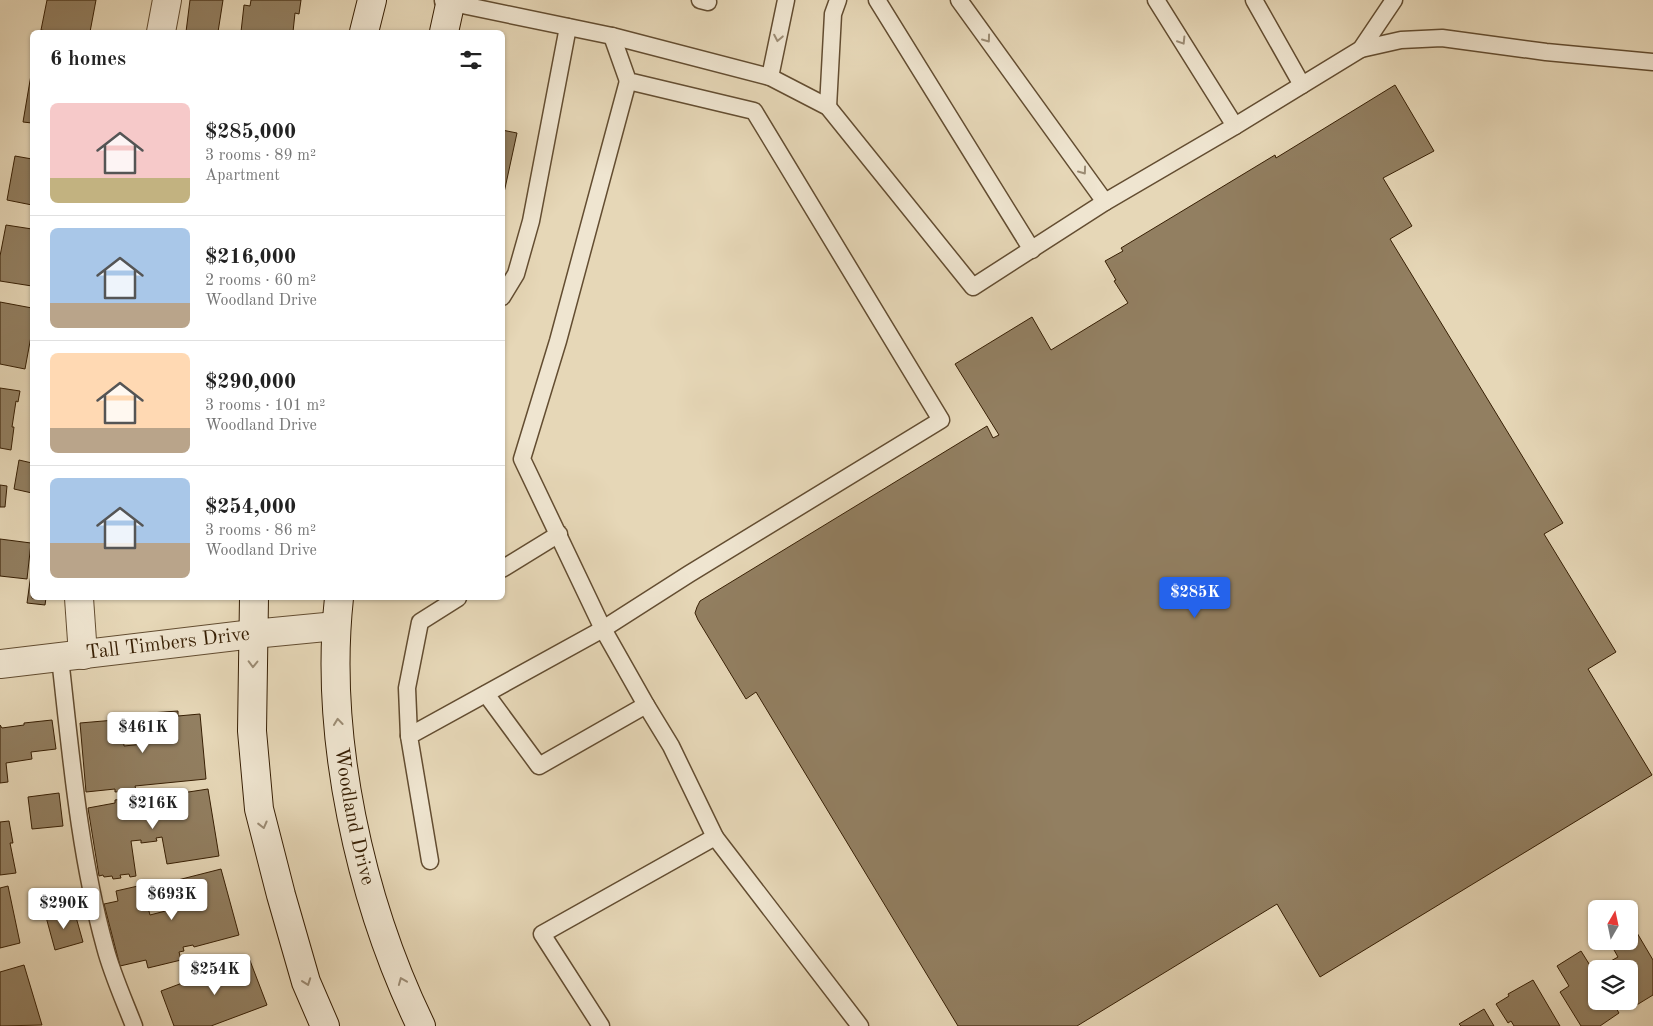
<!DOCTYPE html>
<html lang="en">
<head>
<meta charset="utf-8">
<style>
  :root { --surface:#fff; --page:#f6f6f6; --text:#222; --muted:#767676; --line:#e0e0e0; --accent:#2563eb }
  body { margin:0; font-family:"Old Standard TT",serif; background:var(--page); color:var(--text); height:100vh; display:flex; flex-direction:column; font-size:19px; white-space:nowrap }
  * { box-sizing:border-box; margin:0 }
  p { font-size:16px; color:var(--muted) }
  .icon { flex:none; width:28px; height:28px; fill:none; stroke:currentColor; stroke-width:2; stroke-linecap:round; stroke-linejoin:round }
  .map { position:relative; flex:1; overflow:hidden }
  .side { position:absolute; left:30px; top:30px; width:475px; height:570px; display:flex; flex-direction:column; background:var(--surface); border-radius:8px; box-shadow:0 1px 4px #0004 }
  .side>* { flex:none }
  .needle { width:32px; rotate:9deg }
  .fabs { position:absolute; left:1588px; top:900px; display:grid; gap:10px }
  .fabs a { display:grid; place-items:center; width:50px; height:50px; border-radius:8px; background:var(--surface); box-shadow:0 1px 4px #0004; font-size:25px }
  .price { position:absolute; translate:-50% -42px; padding:0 11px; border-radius:5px; background:#fff; color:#222; font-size:16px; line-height:32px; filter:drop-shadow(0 1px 2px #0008) }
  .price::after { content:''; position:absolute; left:50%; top:30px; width:15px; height:11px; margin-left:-8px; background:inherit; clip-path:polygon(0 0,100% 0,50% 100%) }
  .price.selected { background:var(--accent); color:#fff }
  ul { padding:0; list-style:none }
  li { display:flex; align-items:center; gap:15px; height:125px; padding:0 20px }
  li+li { border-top:1px solid var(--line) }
  li span { display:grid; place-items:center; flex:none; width:140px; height:100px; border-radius:8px; color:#555 }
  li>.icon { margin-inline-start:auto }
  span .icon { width:60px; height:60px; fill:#fffc; stroke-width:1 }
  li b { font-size:21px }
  h2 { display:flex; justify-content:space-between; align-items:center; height:60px; padding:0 20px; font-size:21px }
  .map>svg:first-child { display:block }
</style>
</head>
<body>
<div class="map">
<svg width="1653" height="1026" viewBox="0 0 1653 1026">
  <rect width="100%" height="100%" fill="#e6d7b7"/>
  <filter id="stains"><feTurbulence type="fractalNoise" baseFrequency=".004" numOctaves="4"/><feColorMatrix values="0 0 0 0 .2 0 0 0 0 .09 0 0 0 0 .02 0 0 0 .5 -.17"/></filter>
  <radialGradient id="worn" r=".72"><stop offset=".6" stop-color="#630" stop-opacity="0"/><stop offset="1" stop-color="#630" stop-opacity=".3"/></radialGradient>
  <g fill="#927f61" stroke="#371f04">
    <polygon points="47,0 96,0 90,32 53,32 41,30"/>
    <polygon points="190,0 223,0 218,32 186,32"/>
    <polygon points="251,0 301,0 299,14 295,13 293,32 241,32 244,5 250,6"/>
    <polygon points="32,69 32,123 23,122"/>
    <polygon points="1395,85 1434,151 1383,178 1412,226 1390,239 1563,523 1544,534 1616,652 1588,669 1652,775 1320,977 1277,904 1077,1026 958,1026 756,692 746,699 698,620 695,613 697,607 700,601 987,426 993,438 999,435 955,364 1032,317 1051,350 1128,303 1114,281 1116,280 1105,261 1123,251 1121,248 1275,155 1276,158"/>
    <polygon points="502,130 517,133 502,202"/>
    <polygon points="15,156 32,159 32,205 7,200"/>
    <polygon points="6,225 32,229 32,291 31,290 32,286 0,281 0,256"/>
    <polygon points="0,302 32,308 32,331 25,369 0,364"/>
    <polygon points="0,388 20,391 18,402 16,401 12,427 14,427 11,450 0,448"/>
    <polygon points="19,460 32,463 32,493 14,489"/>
    <polygon points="0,485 7,486 5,507 0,507"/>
    <polygon points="0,539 31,543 27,579 0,576"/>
    <polygon points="31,574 32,574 32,598 46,598 45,605 27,603"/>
    <polygon points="178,711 178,716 200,714 206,779 135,786 136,790 115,792 115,789 86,792 80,723 115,720 116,735 123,734 124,746 153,743 150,713"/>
    <polygon points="52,720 56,749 31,752 32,759 6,763 8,782 0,783 0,725 2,728 24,725 24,723"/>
    <polygon points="208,789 219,856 167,864 162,837 156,838 157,841 141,843 141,840 131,841 136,876 130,877 129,874 120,875 121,878 113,879 112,876 104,877 103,875 99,876 88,808 115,803 115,800 136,797 136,800"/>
    <polygon points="59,793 63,826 32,829 28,797"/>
    <polygon points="9,821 13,843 10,843 16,873 0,875 0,822"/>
    <polygon points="221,869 239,935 194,947 193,945 183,947 184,951 179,952 181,960 148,968 146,960 120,966 104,904 118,901 116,891 138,886 143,905 147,904 150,915 177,908 170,882"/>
    <polygon points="8,886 20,943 0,948 0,888"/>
    <polygon points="74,910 83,942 55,950 46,917"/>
    <polygon points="1630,921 1653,960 1653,995 1635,1006 1629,996 1629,969 1612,969 1609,962 1618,957 1609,941 1629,941"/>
    <polygon points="1581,951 1596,975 1596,1001 1612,1001 1619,1013 1600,1026 1581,1026 1560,992 1569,986 1557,966"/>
    <polygon points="249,958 267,1005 211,1026 174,1026 161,991"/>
    <polygon points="24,965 42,1025 0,1026 0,972"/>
    <polygon points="1533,980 1560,1026 1514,1026 1511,1021 1508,1023 1496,1004 1509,996 1508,994"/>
    <polygon points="1484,1009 1494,1026 1461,1026 1459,1024"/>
  </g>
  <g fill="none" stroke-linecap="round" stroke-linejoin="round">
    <g stroke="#634d31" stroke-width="19">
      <g id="lane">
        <polyline points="700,0 708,2"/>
        <polyline points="877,0 1032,250"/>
        <polyline points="959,0 1105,202"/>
        <polyline points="1156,0 1235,126"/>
        <polyline points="1254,0 1302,85"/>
        <polyline points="443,1 612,36 770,77 828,107 973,287 1105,202 1235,126 1361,49 1394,0"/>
        <polyline points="1361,49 1401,40 1442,38 1546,52 1653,62"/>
        <polyline points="770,77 786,0"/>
        <polyline points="628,81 558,341 522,459 603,629 646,705 671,746 715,837 860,1026"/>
        <polyline points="828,107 833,14 838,0"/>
        <polyline points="502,297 516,274 531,221 568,27"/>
        <polyline points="502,569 559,534"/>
        <path d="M 60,658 C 71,755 79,853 105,947 C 112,974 124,1000 134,1026"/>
        <polyline points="486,694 539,766 646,705"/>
        <polyline points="409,736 407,688 420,622 458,598"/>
        <polyline points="430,861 409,736 603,629 689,574 941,420 754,111 628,81 612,36"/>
        <polyline points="601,1026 542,934 715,837"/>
      </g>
    </g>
    <g stroke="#634d31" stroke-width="30">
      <g id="street">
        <polyline points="161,32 167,0"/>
        <polyline points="79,598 83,655"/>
        <path id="s1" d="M 0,664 L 253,634 L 336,626"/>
      </g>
    </g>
    <g stroke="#371f04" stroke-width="30">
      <g id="secondary">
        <polyline points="364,32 372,0"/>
        <polyline points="444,32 451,0"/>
        <polyline points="254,598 252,731 259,809 281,895 306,982 325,1026"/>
        <path id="s2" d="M 339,598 C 324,737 360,900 421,1026"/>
      </g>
    </g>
    <use href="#lane" stroke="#efe5d0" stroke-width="16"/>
    <use href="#street" stroke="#efe5d0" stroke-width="28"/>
    <use href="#secondary" stroke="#efe5d0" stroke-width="28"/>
  </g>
  <defs><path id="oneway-chevron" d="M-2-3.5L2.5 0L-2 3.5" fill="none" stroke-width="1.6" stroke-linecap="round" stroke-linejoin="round" transform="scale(1.25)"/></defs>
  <g stroke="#9c8c74">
    <use href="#oneway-chevron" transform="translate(778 38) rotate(101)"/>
    <use href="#oneway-chevron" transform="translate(987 39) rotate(54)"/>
    <use href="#oneway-chevron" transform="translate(1182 41) rotate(58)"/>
    <use href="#oneway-chevron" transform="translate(1083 171) rotate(54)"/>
    <use href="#oneway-chevron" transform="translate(253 664) rotate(91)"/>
    <use href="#oneway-chevron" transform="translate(338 722) rotate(-96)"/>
    <use href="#oneway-chevron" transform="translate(263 825) rotate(76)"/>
    <use href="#oneway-chevron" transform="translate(402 981) rotate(-112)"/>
    <use href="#oneway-chevron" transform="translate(307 982) rotate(70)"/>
  </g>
  <g text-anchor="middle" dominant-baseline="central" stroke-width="4.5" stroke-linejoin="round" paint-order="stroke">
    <g font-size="20" fill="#371f04" stroke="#efe5d0">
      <text stroke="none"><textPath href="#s1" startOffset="169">Tall Timbers Drive</textPath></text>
      <text stroke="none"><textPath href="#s2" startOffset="220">Woodland Drive</textPath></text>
    </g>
  </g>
  <rect width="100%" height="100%" filter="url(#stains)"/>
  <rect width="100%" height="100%" fill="url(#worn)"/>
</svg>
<div class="fabs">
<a><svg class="needle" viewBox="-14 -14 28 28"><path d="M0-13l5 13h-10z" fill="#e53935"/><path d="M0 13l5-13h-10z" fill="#767676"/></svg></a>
<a><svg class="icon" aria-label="layers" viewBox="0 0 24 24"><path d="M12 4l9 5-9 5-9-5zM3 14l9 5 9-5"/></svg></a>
</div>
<b class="price selected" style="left:1195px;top:619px">$285K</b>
<b class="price" style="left:143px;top:754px">$461K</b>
<b class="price" style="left:153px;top:830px">$216K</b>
<b class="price" style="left:172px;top:921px">$693K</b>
<b class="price" style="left:64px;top:930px">$290K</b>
<b class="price" style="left:215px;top:996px">$254K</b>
<section class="side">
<h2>6 homes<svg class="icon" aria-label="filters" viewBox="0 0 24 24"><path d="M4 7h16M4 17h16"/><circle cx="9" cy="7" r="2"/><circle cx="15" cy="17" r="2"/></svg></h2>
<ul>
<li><span style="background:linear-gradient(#f6c9c9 75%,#c2b280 0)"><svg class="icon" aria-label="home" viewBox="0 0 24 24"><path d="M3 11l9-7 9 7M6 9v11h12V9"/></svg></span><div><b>$285,000</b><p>3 rooms · 89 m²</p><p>Apartment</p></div></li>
<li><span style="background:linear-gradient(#a9c7e8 75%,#b9a48a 0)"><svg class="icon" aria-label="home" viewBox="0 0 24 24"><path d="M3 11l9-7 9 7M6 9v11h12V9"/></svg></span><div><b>$216,000</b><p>2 rooms · 60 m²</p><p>Woodland Drive</p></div></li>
<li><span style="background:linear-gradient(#ffd9b3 75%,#b9a48a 0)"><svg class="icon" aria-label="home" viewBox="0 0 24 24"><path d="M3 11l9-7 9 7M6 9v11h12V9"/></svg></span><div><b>$290,000</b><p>3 rooms · 101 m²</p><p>Woodland Drive</p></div></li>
<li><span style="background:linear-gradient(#a9c7e8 65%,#b9a48a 0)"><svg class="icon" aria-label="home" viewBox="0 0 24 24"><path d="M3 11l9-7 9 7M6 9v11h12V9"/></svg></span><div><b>$254,000</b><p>3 rooms · 86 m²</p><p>Woodland Drive</p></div></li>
</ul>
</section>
</div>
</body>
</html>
